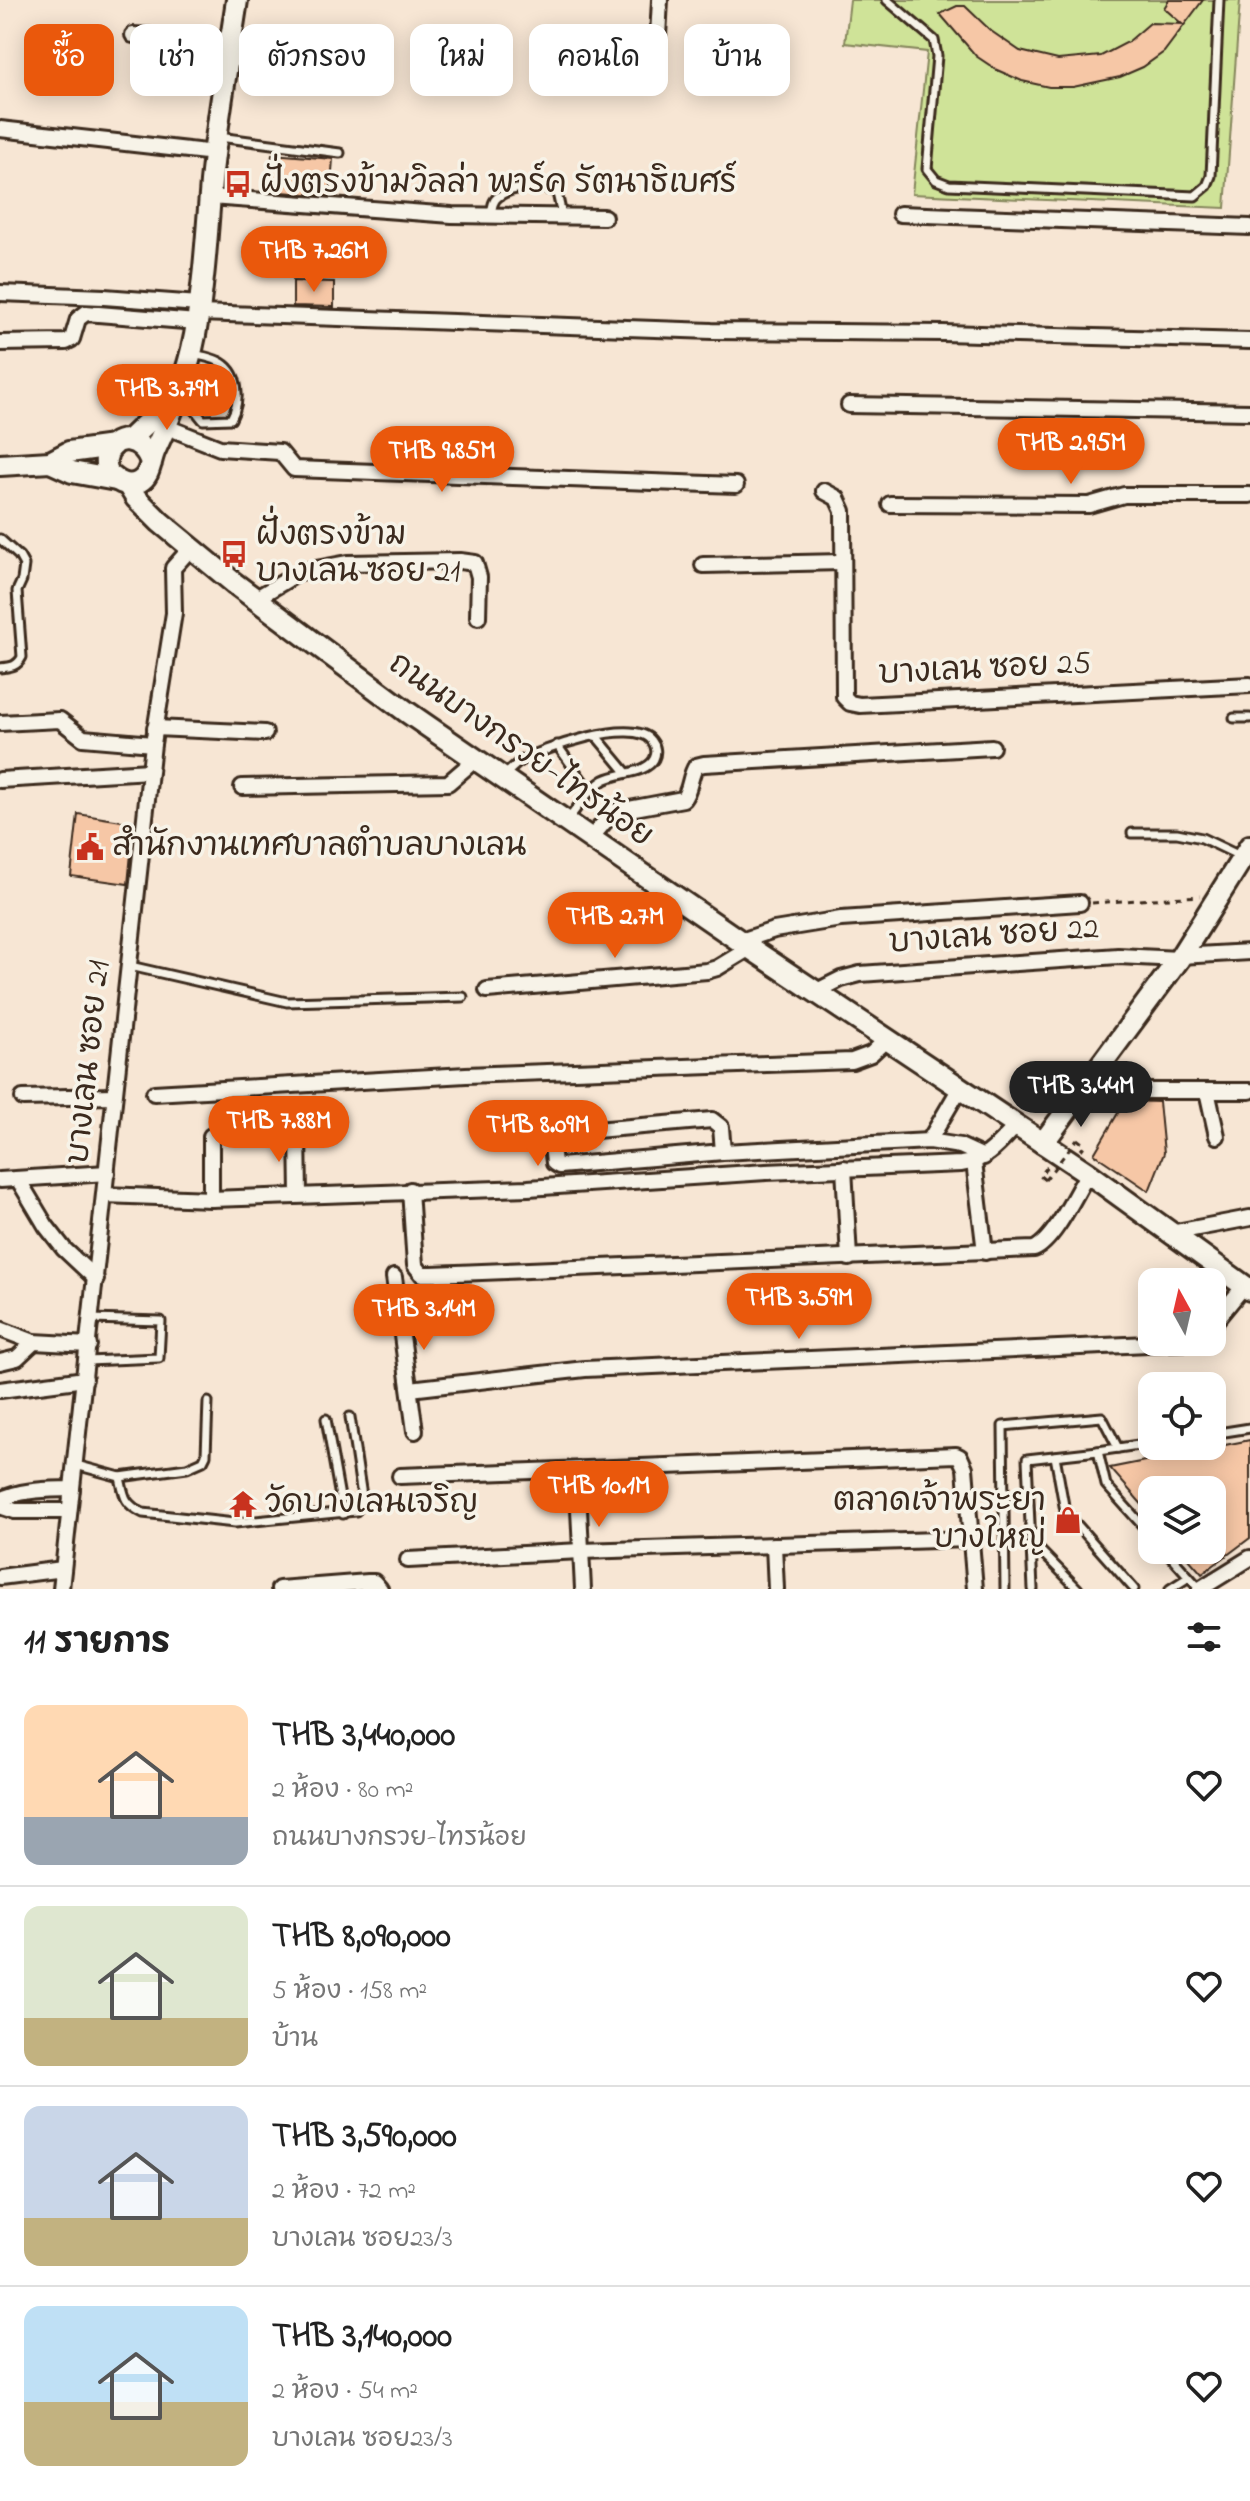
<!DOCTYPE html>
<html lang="th">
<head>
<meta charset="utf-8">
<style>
  :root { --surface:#fff; --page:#f6f6f6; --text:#222; --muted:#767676; --line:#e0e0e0; --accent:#ea580c }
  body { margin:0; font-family:"Indie Flower","Playpen Sans Thai",sans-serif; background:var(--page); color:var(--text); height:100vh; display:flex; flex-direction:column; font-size:30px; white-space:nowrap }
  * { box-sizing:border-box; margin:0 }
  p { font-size:26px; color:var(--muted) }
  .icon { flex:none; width:44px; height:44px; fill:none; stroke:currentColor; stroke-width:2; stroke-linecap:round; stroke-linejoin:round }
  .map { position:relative; height:1589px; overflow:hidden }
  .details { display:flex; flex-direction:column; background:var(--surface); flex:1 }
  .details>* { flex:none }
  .banner { position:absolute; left:24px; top:24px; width:800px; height:72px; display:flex; gap:16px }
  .needle { width:52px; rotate:352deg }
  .controls { position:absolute; left:1138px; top:1268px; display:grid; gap:16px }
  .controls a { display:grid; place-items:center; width:88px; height:88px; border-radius:16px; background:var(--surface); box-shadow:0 4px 20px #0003; font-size:40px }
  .price { position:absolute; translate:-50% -68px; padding:0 18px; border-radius:28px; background:var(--accent); color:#fff; font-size:26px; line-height:52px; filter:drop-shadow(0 2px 4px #0008) }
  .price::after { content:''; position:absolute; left:50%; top:48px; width:24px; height:18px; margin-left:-12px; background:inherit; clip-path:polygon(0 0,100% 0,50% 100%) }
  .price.active { background:#222; color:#fff }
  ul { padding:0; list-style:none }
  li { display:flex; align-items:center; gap:24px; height:200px; padding:0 24px }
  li+li { border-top:2px solid var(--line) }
  li span { display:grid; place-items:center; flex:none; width:224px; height:160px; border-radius:16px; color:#555 }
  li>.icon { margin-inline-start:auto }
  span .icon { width:96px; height:96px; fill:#fffc; stroke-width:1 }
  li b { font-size:34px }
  h2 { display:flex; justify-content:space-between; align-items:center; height:96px; padding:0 24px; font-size:34px }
  .chip { padding:0 28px; border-radius:16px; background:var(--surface); box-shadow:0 4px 20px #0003; font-size:28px; line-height:72px }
  .chip.active { background:var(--accent); color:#fff }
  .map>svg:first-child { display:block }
</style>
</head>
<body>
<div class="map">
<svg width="1250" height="1589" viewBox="0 0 1250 1589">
  <rect width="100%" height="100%" fill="#f7e6d4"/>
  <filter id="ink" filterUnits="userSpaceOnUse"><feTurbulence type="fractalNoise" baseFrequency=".0125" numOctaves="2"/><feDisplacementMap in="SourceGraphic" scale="16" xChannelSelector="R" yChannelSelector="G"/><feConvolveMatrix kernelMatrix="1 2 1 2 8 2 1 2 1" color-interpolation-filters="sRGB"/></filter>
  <g filter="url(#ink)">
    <polygon fill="#cfe398" stroke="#85865b" stroke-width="2" points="850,0 1240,0 1225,208 912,194 927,52 845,43"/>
    <g fill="#f6c7a6" stroke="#3b2a1e" stroke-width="2">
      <polygon points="1169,0 1203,0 1164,52 1143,67 1120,77 1073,87 1049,87 1022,81 997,70 976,56 940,14 957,6 965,6 991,31 1020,51 1058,60 1101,56 1128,42 1150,23 1182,24 1164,8"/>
      <polygon points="272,154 333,159 330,196 269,191"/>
      <polygon points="293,281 334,282 334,307 293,306"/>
      <polygon points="78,814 134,823 128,884 71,876"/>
      <polygon points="1125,1101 1159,1102 1164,1153 1149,1191 1094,1154"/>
      <polygon points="1250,1440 1250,1538 1202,1574 1181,1550 1212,1550 1212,1490 1152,1490 1152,1516 1110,1468"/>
    </g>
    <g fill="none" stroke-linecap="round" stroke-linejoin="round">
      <g stroke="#3b2a1e" stroke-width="13">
        <g id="lane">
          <polyline points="887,0 934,40 937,56 927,169 936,180 949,185 1195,196 1207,186 1211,176 1219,0"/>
          <polyline points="219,137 340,153"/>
          <path d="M 491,216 C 492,209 492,201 498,197 C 512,186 542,184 557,193 L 562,215"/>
          <path d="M 181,393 L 203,420 L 231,419 C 241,401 240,371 218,361 C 210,357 201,356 193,354"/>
          <path d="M 0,539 L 19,556 L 24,565 L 22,580 L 17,591 L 22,657 C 17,667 10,667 0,668"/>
          <polyline points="1234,718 1250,718"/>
          <polyline points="596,736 626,772"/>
          <polyline points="557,745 590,791"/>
          <path d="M 504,775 C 509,772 513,767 518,763 C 539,749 635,716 652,741 C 656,746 657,753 654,759 C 646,774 619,772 604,780 C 588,790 578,807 567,821"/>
          <polyline points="1132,833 1177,833 1202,838 1242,857"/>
          <polyline points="130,966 287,1002 463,997"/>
          <polyline points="87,1361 159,1358 161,1321 91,1319"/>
          <polyline points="326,1419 343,1514"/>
          <polyline points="1212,1434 1250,1428"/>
          <polyline points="1152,1443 1098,1451 1106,1485 1152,1536"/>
          <polyline points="1055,1456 1065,1511 1134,1589"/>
          <polyline points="76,1465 120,1477 187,1468 203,1461 206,1455 208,1402"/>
          <path d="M 120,1477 C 124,1496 124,1504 143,1513 L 235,1523 L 356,1511 L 362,1503 L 362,1496 L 350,1417"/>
          <polyline points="1030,1540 1078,1589"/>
          <polyline points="1165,1550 1200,1589"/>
          <polyline points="1005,1589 1003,1426 1102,1417 1118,1448"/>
          <polyline points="1033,1589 1027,1459 1098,1451"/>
          <polyline points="1170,1589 1189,1577"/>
        </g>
      </g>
      <g stroke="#3b2a1e" stroke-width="20">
        <g id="street">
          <polyline points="133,35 231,40"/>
          <polyline points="657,54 660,0"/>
          <polyline points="0,129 215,153"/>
          <polyline points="210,197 452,215 604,217"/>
          <polyline points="900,214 1250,227"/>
          <polyline points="0,293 104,297 199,304"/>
          <polyline points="198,313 712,331 943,333 1250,341"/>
          <polyline points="0,343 66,342 72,339 78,319 86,313 197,322"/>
          <polyline points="849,405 1250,412"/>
          <polyline points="167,427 220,448 280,452 294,469 736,485"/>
          <polyline points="824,491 837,498 843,511 844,697 850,703 860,705 1250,685"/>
          <polyline points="890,504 1089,505 1124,495 1250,495"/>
          <polyline points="703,565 843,562"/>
          <polyline points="255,599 300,572 348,563 460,561 475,563 479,577 478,617"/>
          <polyline points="0,723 60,720 83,738 153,744"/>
          <polyline points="155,728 265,733"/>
          <polyline points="0,780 150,771"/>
          <polyline points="242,787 448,783 476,759"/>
          <path d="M 591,838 L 613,812 L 683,799 C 691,789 689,777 696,766 L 704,764 L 992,747"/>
          <polyline points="741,941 774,930 841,919 1080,903"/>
          <polyline points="1180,956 1250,952"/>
          <polyline points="487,990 707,971 717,968 750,948"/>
          <polyline points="815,992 841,979 860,974 1118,956 1179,959"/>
          <polyline points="1083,1089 1116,1091 1250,1091"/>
          <polyline points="1207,1091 1217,1136"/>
          <polyline points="154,1093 466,1075 852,1061 871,1054 887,1039"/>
          <polyline points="23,1098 114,1096"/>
          <polyline points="298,1132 299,1195"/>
          <polyline points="929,1141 960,1088"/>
          <polyline points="723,1152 721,1127 712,1120 561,1133 551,1137 554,1163 559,1166 723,1152 929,1141 960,1146 984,1157"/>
          <polyline points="974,1162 985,1252"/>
          <polyline points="844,1168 849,1258"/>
          <polyline points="18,1179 46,1226 64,1249 96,1279"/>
          <polyline points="0,1180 107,1173"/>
          <path d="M 410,1190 L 415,1265 L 422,1274 L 432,1274 L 1034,1249 C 1054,1241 1076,1193 1088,1173"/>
          <path d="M 104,1195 L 211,1199 L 528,1188 L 766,1172 L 961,1164 C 986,1161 999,1144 1016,1126"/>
          <polyline points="211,1199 211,1136"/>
          <polyline points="1171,1233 1250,1218"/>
          <polyline points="394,1277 415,1431"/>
          <polyline points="1212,1325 1244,1286"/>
          <polyline points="0,1329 34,1342 89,1345"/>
          <polyline points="0,1362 17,1358 34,1342"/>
          <polyline points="410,1389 585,1369 1194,1342"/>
          <polyline points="0,1390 85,1379"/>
          <polyline points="577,1470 583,1589"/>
          <polyline points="400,1476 956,1455 960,1457 965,1468 975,1589"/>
          <path d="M 0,1500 C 22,1489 48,1490 72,1489"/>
          <polyline points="0,1506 15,1511 69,1511"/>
          <polyline points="774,1545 776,1589"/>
          <polyline points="408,1560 581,1551 970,1539"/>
          <polyline points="0,1577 63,1569"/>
          <polyline points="61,1589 153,744 174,613 173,568 191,548"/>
          <polyline points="279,1589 368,1582 374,1582 380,1589"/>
          <polyline points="1200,1589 1250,1558"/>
        </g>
      </g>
      <g stroke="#3b2a1e" stroke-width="26">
        <g id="secondary">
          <polyline points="129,440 175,396"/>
          <polyline points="50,462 72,472 116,480"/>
          <path d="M 151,463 C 144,436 111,431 106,459 C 105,463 107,467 107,472 C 116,480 126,489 139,482 C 151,476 150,460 155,450 C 171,416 188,372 195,335 C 204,285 207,233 211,182 C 217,121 228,61 237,0"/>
          <polyline points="0,465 50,462 69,452 113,446"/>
          <polyline points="128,485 136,498 160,522 234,583 407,712 750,948 1088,1173 1250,1290"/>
          <polyline points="1043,1143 1179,959 1250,846"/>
        </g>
      </g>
      <g stroke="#3b2a1e" stroke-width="3" stroke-dasharray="6 6" stroke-linecap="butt">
        <polyline points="1092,903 1200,896"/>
        <polyline points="1077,1139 1085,1145 1081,1150"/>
        <polyline points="1045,1180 1040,1176 1048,1166"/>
      </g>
      <use href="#lane" stroke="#f7f3e8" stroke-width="7"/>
      <use href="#street" stroke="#f7f3e8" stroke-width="14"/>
      <use href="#secondary" stroke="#f7f3e8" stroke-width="20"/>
      <polyline stroke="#3b2a1e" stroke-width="3" stroke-dasharray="6 6" stroke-linecap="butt" points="1045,1180 1077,1139"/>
    </g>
  </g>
  <defs>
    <g id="bus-bare" transform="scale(2.16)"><path d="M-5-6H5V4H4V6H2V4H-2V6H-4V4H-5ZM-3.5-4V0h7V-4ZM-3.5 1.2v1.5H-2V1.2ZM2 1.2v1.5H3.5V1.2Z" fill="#c8321e" stroke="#f7f3e8" stroke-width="2.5" paint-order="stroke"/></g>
    <g id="civic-bare" transform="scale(2.16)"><path d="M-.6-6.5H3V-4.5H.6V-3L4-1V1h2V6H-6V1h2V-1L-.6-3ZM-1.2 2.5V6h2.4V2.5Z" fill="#c8321e" stroke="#f7f3e8" stroke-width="2.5" paint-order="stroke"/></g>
    <g id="temple-bare" transform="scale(2.16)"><path d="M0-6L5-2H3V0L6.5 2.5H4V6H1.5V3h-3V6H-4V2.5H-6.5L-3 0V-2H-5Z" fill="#c8321e" stroke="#f7f3e8" stroke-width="2.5" paint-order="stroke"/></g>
    <g id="shop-bare" transform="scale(2.16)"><path d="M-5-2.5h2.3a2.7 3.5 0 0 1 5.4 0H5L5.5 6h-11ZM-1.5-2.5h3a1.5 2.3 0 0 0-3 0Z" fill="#c8321e" stroke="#f7f3e8" stroke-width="2.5" paint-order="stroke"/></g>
  </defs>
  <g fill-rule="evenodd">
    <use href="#bus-bare" x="238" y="184"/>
    <use href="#bus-bare" x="234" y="554"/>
    <use href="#civic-bare" x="90" y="847"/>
    <use href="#temple-bare" x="243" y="1504"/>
    <use href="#shop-bare" x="1068" y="1520"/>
  </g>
  <g text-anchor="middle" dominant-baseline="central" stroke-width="7" stroke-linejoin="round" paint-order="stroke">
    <g font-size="32" fill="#3b2a1e" stroke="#f7f3e8" text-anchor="start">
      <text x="260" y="184">ฝั่งตรงข้ามวิลล่า พาร์ค รัตนาธิเบศร์</text>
      <text x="256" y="536">ฝั่งตรงข้าม<tspan x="256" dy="37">บางเลน ซอย 21</tspan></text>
      <text x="112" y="847">สำนักงานเทศบาลตำบลบางเลน</text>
      <text x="1046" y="1502" text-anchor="end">ตลาดเจ้าพระยา<tspan x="1046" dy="37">บางใหญ่</tspan></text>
      <text x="265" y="1504">วัดบางเลนเจริญ</text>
    </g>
    <g font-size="32" fill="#3b2a1e" stroke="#f7f3e8">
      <text transform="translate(985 670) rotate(-3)">บางเลน ซอย 25</text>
      <text transform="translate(520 751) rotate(35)">ถนนบางกรวย-ไทรน้อย</text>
      <text transform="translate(994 937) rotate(-4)">บางเลน ซอย 22</text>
      <text transform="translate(90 1062) rotate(-84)">บางเลน ซอย 21</text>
    </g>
  </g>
</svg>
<div class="controls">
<a><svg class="needle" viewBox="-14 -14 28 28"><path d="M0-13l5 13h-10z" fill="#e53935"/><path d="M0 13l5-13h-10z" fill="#767676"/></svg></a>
<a><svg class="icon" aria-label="locate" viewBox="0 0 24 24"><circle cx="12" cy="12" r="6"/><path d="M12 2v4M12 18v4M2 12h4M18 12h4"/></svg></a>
<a><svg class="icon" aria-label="layers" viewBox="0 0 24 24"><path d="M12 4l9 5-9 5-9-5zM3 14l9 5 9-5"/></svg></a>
</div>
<b class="price" style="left:314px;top:294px">THB 7.26M</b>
<b class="price" style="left:167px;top:432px">THB 3.79M</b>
<b class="price" style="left:1071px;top:486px">THB 2.95M</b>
<b class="price" style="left:442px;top:494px">THB 9.85M</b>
<b class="price" style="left:615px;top:960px">THB 2.7M</b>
<b class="price active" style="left:1081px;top:1129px">THB 3.44M</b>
<b class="price" style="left:279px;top:1164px">THB 7.88M</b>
<b class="price" style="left:538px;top:1168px">THB 8.09M</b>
<b class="price" style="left:799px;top:1341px">THB 3.59M</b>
<b class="price" style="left:424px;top:1352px">THB 3.14M</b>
<b class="price" style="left:599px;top:1529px">THB 10.1M</b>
<div class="banner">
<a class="chip active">ซื้อ</a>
<a class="chip">เช่า</a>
<a class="chip">ตัวกรอง</a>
<a class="chip">ใหม่</a>
<a class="chip">คอนโด</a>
<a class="chip">บ้าน</a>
</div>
</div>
<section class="details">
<h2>11 รายการ<svg class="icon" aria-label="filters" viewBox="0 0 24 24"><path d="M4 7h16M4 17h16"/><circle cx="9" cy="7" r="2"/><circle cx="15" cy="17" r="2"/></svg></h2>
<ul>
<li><span style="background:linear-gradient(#ffd9b3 70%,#9aa5b1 0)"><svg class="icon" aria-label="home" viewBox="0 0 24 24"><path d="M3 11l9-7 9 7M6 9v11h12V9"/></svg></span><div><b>THB 3,440,000</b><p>2 ห้อง · 80 m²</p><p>ถนนบางกรวย-ไทรน้อย</p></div><svg class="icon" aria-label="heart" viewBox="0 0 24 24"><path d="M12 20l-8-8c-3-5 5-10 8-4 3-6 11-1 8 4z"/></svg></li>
<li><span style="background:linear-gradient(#dfe7d0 70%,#c2b280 0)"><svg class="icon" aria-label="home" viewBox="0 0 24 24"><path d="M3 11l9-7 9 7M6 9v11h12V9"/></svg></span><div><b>THB 8,090,000</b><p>5 ห้อง · 158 m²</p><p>บ้าน</p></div><svg class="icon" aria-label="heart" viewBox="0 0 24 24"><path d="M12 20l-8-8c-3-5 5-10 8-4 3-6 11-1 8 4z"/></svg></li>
<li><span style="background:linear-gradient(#c9d6e8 70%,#c2b280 0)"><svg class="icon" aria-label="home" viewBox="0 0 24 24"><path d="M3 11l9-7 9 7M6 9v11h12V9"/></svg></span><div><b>THB 3,590,000</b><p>2 ห้อง · 72 m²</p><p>บางเลน ซอย23/3</p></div><svg class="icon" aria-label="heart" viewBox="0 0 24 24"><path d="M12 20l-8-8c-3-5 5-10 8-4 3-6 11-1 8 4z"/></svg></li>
<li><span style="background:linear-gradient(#bfe0f5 60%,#c2b280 0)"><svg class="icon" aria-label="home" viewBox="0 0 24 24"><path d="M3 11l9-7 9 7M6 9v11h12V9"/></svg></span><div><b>THB 3,140,000</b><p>2 ห้อง · 54 m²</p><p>บางเลน ซอย23/3</p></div><svg class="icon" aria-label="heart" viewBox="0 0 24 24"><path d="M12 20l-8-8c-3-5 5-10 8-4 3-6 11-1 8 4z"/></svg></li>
</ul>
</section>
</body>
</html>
